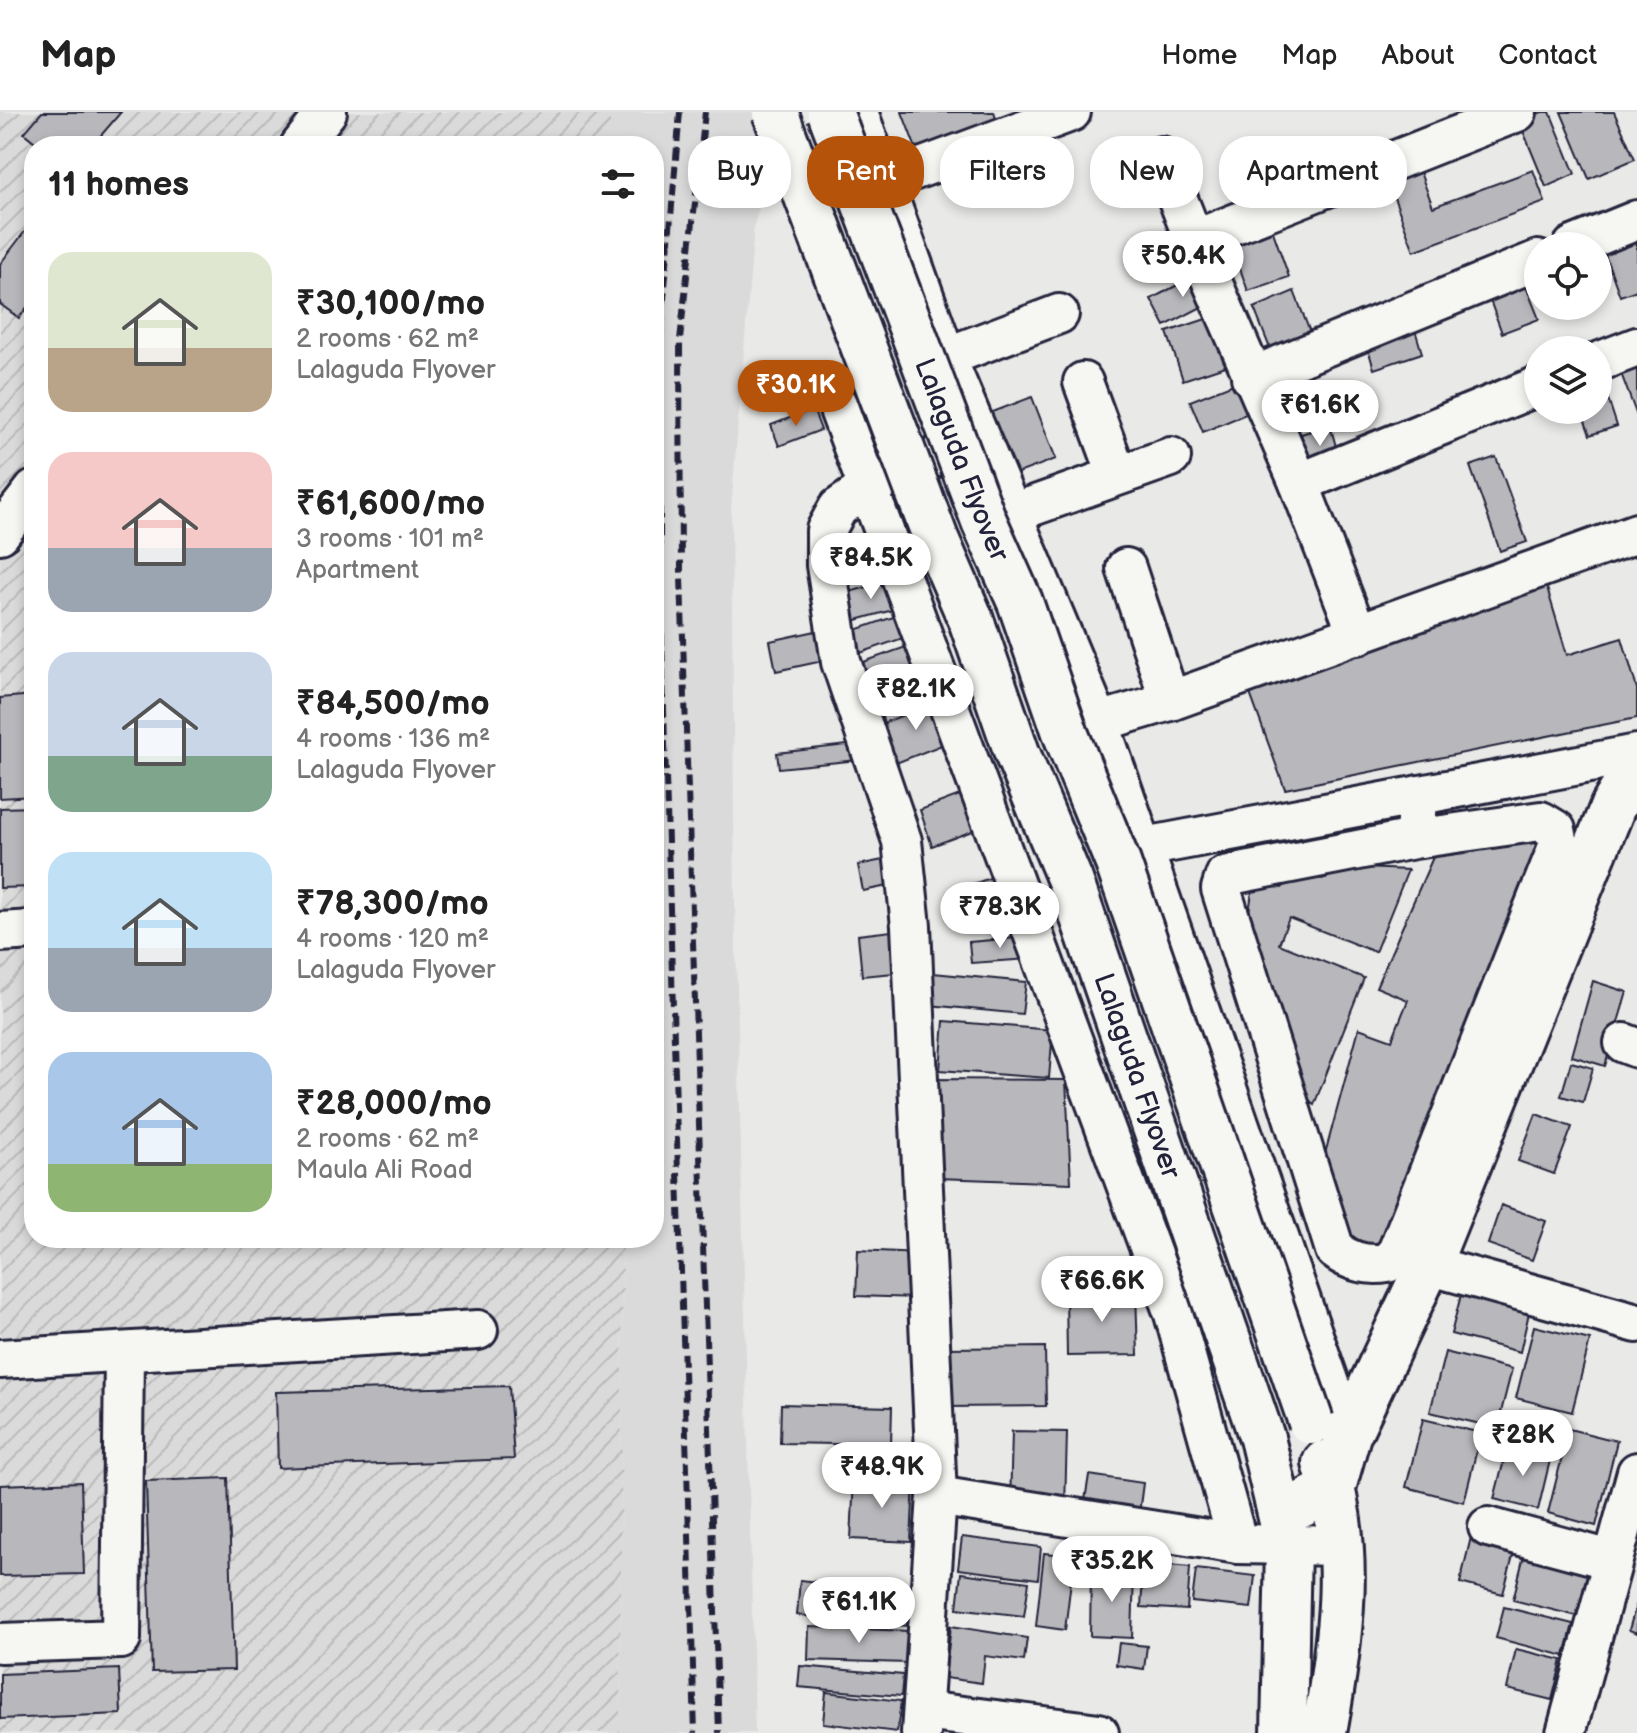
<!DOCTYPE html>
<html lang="en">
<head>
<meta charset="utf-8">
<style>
  :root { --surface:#fff; --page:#f6f6f6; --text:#222; --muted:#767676; --line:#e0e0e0; --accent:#b45309 }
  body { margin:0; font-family:"Balsamiq Sans",sans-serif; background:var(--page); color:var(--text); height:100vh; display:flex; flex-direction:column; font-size:30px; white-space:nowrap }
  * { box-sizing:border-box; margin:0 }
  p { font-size:26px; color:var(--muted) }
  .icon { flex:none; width:44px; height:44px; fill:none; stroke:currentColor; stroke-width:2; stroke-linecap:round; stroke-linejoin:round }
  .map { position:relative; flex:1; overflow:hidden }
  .drawer { position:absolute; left:24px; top:24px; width:640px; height:1112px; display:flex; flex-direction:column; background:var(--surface); border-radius:32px; box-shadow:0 4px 12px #0003 }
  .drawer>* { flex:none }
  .guide { position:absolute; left:688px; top:24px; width:760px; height:72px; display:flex; gap:16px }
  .buttons { position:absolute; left:1524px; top:120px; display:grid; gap:16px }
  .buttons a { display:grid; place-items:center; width:88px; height:88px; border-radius:50%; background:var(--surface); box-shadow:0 4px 12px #0003; font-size:40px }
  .price { position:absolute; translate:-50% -68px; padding:0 18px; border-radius:28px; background:#fff; color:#222; font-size:26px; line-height:52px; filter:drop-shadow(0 2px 4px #0008) }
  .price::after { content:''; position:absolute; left:50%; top:48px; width:24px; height:18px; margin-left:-12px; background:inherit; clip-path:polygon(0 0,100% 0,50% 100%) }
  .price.selected { background:var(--accent); color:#fff }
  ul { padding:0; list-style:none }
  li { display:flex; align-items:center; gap:24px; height:200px; padding:0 24px }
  li span { display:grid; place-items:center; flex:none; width:224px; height:160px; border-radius:24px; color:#555 }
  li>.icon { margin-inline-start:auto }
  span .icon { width:96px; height:96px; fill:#fffc; stroke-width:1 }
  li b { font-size:34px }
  h2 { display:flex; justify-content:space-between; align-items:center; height:96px; padding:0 24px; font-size:34px }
  .chip { padding:0 28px; border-radius:32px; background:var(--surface); box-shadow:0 4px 12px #0003; font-size:28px; line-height:72px }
  .chip.selected { background:var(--accent); color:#fff }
  header { display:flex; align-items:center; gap:48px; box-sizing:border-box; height:112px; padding:0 40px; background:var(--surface); border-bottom:2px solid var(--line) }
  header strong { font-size:38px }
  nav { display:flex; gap:44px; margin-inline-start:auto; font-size:28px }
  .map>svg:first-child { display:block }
</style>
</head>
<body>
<header>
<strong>Map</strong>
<nav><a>Home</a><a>Map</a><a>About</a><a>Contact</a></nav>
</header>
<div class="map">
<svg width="1637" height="1621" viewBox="0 0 1637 1621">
  <defs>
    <pattern id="industrial-furrows" width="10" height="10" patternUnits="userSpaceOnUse" patternTransform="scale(2)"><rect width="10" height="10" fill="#dadada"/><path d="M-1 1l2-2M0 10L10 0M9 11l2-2" fill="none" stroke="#bbbbbc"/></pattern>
  </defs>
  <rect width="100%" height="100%" fill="#e9e9e7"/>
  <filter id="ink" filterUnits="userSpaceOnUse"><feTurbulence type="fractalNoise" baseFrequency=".0125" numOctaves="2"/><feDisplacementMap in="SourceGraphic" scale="16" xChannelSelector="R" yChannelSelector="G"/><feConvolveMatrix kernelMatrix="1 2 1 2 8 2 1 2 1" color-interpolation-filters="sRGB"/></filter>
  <g filter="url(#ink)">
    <polygon fill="#dadada" points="610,0 785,0 754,114 731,398 735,793 755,1621 620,1621 623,1126 654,1126 654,34 610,34"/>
    <polygon fill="url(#industrial-furrows)" points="0,0 610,0 610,34 34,34 34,1126 623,1126 620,1621 0,1621"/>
    <g fill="#b8b8bc" stroke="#22223b" stroke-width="2">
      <polygon points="42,0 121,0 92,34 40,34 24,21"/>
      <polygon points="902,0 994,0 1000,15 920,47"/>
      <polygon points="1542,0 1550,0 1575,62 1546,75 1519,9"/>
      <polygon points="1561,0 1614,0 1635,47 1589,67"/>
      <polygon points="1417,52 1433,95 1533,58 1545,90 1414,139 1386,64"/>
      <polygon points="32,110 34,186 19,206 0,192 0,152"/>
      <polygon points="1270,111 1289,165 1248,179 1229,126"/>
      <polygon points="1637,128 1637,178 1620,184 1604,140"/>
      <polygon points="1202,160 1215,188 1165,214 1151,187"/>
      <polygon points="1523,167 1539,207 1502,221 1487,180"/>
      <polygon points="1294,179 1315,233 1275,249 1254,196"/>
      <polygon points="1224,201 1240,249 1183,268 1167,220"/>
      <polygon points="1413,211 1422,241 1374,257 1365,227"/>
      <polygon points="1637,250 1637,304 1619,256"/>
      <polygon points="1600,262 1617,314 1590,323 1581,298 1598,298"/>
      <polygon points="1246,267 1258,297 1203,320 1190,289"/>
      <polygon points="1032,285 1056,347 1013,363 990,301"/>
      <polygon points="813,297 821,318 779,334 771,313"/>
      <polygon points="1330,313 1340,349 1311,358 1301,322"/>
      <polygon points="1496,345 1527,430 1500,439 1470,354"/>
      <polygon points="1544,466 1567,543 1622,526 1637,577 1637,606 1285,677 1248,576"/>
      <polygon points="892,468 900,496 849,510 842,482"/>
      <polygon points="899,503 906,525 852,544 844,522"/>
      <polygon points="825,517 832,547 776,559 770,529"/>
      <polygon points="920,530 937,579 867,604 849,555"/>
      <polygon points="34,583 34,684 0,686 0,586"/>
      <polygon points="942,588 957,627 891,653 875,614"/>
      <polygon points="856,632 858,648 779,656 777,641"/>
      <polygon points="973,678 986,714 932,734 920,698"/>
      <polygon points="34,695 34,775 0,776 0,696"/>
      <polygon points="1544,728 1376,1142 1340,1114 1322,1053 1359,916 1392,928 1408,888 1376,875 1437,736"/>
      <polygon points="898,745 903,771 863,779 858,753"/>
      <polygon points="1338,755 1408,758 1375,840 1289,806 1279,832 1364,866 1314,993 1286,962 1246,821 1253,773 1282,776 1293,765 1326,767"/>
      <polygon points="1004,761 1018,798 964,818 950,780"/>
      <polygon points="900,818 905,860 862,864 858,823"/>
      <polygon points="1028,825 1030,847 971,851 969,830"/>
      <polygon points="933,861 1026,870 1022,902 929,893"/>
      <polygon points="1593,869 1627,880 1605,954 1572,944"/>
      <polygon points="944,909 1053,918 1049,966 940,958"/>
      <polygon points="1571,950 1593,956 1583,990 1561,984"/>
      <polygon points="931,967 1066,968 1071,1071 937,1066"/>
      <polygon points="1536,1002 1572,1015 1554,1062 1518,1049"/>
      <polygon points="1501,1093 1546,1109 1532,1148 1488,1132"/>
      <polygon points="858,1138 918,1141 917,1186 856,1184"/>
      <polygon points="1463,1175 1531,1192 1520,1240 1451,1222"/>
      <polygon points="1136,1179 1138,1243 1067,1244 1066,1181"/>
      <polygon points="1534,1214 1590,1228 1572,1300 1516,1286"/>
      <polygon points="1045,1235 1046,1294 946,1295 945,1236"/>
      <polygon points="1445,1240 1512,1257 1497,1316 1430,1300"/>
      <polygon points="509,1274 514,1347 278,1356 276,1280"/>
      <polygon points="781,1292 892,1295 891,1333 780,1331"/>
      <polygon points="1423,1307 1481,1321 1464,1390 1406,1375"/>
      <polygon points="1569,1317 1617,1329 1596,1414 1548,1401"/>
      <polygon points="1012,1319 1067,1320 1065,1396 1010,1395"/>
      <polygon points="1508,1333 1551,1344 1538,1398 1494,1387"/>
      <polygon points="1089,1363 1143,1371 1138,1409 1083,1401"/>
      <polygon points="228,1366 234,1558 152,1560 146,1369"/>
      <polygon points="854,1366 914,1369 911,1430 851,1427"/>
      <polygon points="81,1370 84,1462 0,1464 0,1373"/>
      <polygon points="1472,1421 1516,1432 1503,1482 1460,1471"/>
      <polygon points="962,1425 1041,1435 1038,1467 958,1457"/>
      <polygon points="1044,1441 1074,1444 1065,1518 1036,1514"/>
      <polygon points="1524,1443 1588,1459 1577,1504 1513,1488"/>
      <polygon points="1144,1451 1190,1455 1187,1498 1141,1495"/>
      <polygon points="1196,1457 1255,1464 1251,1496 1192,1490"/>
      <polygon points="1091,1459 1134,1460 1132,1526 1090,1524"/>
      <polygon points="961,1461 1029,1470 1024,1504 957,1496"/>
      <polygon points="800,1468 911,1480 907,1514 797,1503"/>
      <polygon points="1637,1490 1637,1521 1629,1518"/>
      <polygon points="1504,1495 1573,1512 1565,1544 1496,1526"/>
      <polygon points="951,1514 1027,1526 1024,1549 985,1544 982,1571 945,1566"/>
      <polygon points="809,1515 910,1519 908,1551 808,1548"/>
      <polygon points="1119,1531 1147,1534 1144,1557 1116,1553"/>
      <polygon points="1516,1537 1562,1548 1552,1588 1507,1577"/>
      <polygon points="800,1554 903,1563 901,1584 798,1575"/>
      <polygon points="119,1557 121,1602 0,1607 0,1562"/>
      <polygon points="826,1580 901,1589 897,1620 823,1611"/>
    </g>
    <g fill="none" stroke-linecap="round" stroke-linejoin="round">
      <g stroke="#22223b" stroke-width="44">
        <g id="minor">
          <polyline points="858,0 946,245"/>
          <polyline points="300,34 327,0"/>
          <polyline points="1161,44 1194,128"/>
          <polyline points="883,70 1071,0"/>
          <polyline points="1573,134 1637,108"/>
          <polyline points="1059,202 946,245 1099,610 1348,1323"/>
          <polyline points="1598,250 1637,235"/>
          <polyline points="1251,265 1538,148"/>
          <polyline points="1083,270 1117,362"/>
          <polyline points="837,292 1174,1202 1238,1432"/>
          <polyline points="1299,371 1538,274"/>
          <polyline points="1010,402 1171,345"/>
          <polyline points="0,422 34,378"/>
          <polyline points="1126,456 1170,589"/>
          <polyline points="1358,523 1299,371 1194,128 1517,0"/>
          <polyline points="1099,610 1170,589 1637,421"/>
          <path d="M 1414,727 L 1541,709 L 1556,718 L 1559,732 L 1397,1140 L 1387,1151 C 1369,1154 1350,1150 1335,1138 L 1221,777 L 1225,764 L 1414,727 L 1419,683"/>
          <polyline points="1145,735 1637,642"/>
          <polyline points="0,820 34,818"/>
          <polyline points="1624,931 1637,936"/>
          <polyline points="1428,1153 1637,1211"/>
          <polyline points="0,1247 478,1218"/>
          <polyline points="937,1384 1238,1432 1342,1434"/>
          <polyline points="1488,1415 1611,1448"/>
          <polyline points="0,1531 121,1527 124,1240"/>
          <polyline points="923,1599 1099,1621"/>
          <polyline points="921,1621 937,1384 911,814 902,729 841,550 826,453 826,418 838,396 868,375 978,326"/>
          <polyline points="1566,1621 1637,1360"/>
        </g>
      </g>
      <g stroke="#22223b" stroke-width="50">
        <g id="major">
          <polyline points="1262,1326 1288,1435 1284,1621"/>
          <polyline points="1280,1396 1301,1393 1333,1376 1348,1323 1428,1153 1613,694 1637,654"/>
          <path d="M 1324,1621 C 1340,1532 1354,1439 1325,1351"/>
        </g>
      </g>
      <use href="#minor" stroke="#f6f6f2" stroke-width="38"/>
      <use href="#major" stroke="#f6f6f2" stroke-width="44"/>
      <g stroke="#22223b" stroke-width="6" stroke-dasharray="12 6" stroke-linecap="butt">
        <polyline points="680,0 660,233 660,467 695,1621"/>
        <polyline points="705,0 680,228 681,465 719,1621"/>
      </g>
      <g stroke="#22223b" stroke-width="50" stroke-linecap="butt">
        <g id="major-bridge">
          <path id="s1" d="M 775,0 L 936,427 L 971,508 L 1017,641 L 1070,768 L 1262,1326"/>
          <path id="s2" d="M 830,0 L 984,409 L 1020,490 L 1066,623 L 1118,751 L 1311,1310"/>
        </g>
      </g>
      <use href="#major-bridge" stroke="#f6f6f2" stroke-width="44"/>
    </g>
  </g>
  <g text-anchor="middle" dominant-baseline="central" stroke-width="8" stroke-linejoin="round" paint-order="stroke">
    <g font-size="28" fill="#22223b" stroke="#f6f6f2">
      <text stroke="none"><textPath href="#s2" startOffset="372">Lalaguda Flyover</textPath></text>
      <text stroke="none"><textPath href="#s1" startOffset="1030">Lalaguda Flyover</textPath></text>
    </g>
  </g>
</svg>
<div class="buttons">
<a><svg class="icon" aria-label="locate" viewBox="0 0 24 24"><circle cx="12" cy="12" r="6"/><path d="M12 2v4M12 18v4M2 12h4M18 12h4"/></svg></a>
<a><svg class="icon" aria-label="layers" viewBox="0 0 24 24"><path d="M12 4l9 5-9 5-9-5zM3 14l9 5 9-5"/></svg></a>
</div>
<b class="price" style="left:1183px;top:187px">₹50.4K</b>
<b class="price selected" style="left:796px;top:316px">₹30.1K</b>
<b class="price" style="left:1320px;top:336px">₹61.6K</b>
<b class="price" style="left:871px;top:489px">₹84.5K</b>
<b class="price" style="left:916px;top:620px">₹82.1K</b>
<b class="price" style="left:1000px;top:838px">₹78.3K</b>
<b class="price" style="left:1102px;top:1212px">₹66.6K</b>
<b class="price" style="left:1523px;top:1366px">₹28K</b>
<b class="price" style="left:882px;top:1398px">₹48.9K</b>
<b class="price" style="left:1112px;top:1492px">₹35.2K</b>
<b class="price" style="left:859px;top:1533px">₹61.1K</b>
<div class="guide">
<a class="chip">Buy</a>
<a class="chip selected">Rent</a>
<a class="chip">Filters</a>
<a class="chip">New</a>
<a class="chip">Apartment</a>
</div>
<section class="drawer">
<h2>11 homes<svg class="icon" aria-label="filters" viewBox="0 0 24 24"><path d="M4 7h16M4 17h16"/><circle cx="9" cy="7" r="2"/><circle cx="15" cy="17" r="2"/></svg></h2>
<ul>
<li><span style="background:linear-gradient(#dfe7d0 60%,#b9a48a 0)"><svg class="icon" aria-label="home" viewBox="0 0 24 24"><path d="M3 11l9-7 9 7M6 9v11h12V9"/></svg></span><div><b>₹30,100/mo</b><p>2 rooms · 62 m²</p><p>Lalaguda Flyover</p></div></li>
<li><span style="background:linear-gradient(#f6c9c9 60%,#9aa5b1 0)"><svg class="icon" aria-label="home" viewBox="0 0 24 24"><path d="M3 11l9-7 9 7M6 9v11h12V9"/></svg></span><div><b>₹61,600/mo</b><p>3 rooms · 101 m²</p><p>Apartment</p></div></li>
<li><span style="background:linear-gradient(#c9d6e8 65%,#7fa58c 0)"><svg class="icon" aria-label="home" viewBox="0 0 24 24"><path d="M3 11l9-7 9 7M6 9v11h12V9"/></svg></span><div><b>₹84,500/mo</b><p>4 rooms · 136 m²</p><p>Lalaguda Flyover</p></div></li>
<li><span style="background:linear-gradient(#bfe0f5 60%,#9aa5b1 0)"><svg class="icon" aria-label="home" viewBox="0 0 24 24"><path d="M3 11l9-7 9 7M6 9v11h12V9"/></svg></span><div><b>₹78,300/mo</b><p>4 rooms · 120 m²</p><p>Lalaguda Flyover</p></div></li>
<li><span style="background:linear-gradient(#a9c7e8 70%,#8fb573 0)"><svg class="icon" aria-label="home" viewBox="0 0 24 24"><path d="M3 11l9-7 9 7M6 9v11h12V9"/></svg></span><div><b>₹28,000/mo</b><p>2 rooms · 62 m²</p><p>Maula Ali Road</p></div></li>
</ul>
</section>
</div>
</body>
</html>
